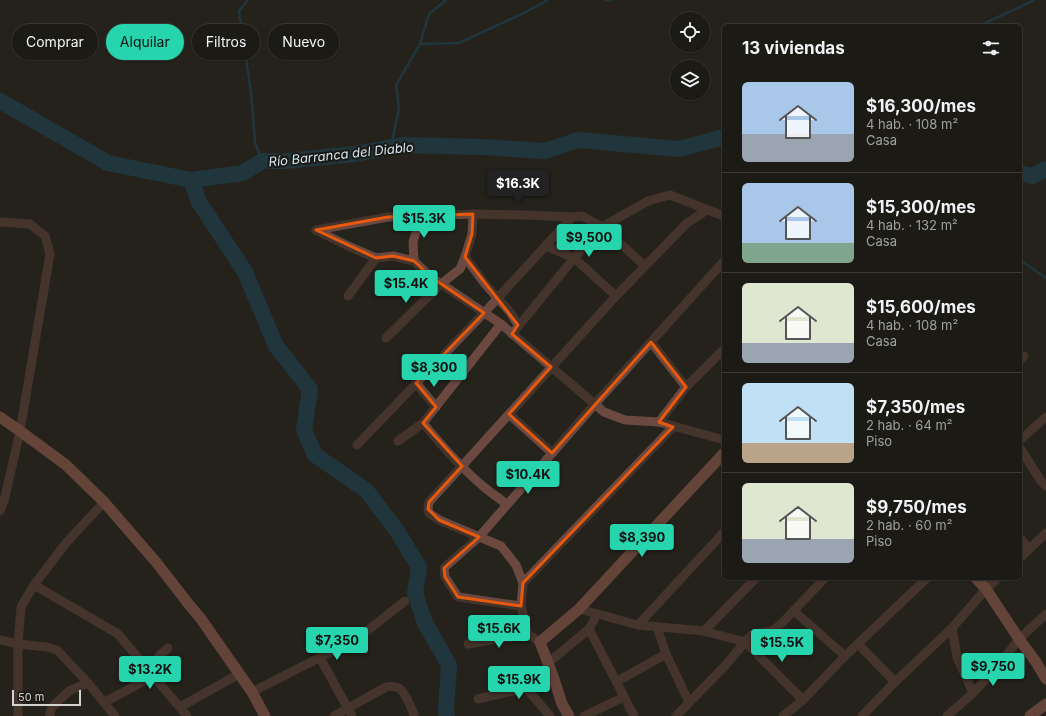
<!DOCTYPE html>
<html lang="es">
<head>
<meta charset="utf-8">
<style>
  :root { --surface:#1b1a15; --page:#282722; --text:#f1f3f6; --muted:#a0a1a0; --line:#393834; --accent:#26d5ae }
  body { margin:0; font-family:Inter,sans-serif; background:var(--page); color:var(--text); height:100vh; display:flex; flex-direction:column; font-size:15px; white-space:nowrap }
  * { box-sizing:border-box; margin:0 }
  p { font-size:13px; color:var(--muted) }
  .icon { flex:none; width:22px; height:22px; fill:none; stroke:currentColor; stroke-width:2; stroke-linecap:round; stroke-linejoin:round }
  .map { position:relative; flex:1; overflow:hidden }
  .details { position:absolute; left:722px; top:24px; width:300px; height:556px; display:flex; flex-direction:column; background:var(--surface); border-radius:6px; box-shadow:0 1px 3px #0004,0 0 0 1px var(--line) }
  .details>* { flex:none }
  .top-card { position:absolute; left:12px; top:24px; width:380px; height:36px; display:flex; gap:8px }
  .controls { position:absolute; left:670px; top:12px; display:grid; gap:8px }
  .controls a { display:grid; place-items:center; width:40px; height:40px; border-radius:50%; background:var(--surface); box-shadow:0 1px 3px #0004,0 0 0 1px var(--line); font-size:20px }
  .scale { position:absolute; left:12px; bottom:10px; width:69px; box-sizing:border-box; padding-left:4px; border:2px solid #d3d2ce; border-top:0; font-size:11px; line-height:14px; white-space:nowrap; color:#d3d2ce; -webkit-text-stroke:3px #1b1913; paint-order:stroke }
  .price { position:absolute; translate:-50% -34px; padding:0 9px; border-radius:4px; background:var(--accent); color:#111; font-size:13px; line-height:26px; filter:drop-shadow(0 1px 2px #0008) }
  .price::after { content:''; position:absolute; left:50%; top:24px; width:12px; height:9px; margin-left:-6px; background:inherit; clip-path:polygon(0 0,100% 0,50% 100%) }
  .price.selected { background:#222; color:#fff }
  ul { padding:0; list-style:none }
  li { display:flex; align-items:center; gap:12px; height:100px; padding:0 20px }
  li+li { border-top:1px solid var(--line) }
  li span { display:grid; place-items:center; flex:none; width:112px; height:80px; border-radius:6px; color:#555 }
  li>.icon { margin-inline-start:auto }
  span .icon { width:48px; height:48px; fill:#fffc; stroke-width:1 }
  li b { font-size:17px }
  h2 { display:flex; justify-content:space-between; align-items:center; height:48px; padding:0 20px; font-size:17px }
  .tag { padding:0 14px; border-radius:18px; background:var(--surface); box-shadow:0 1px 3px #0004,0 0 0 1px var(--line); font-size:14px; line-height:36px }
  .tag.selected { background:var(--accent); color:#111 }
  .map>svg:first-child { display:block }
</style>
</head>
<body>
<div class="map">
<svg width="1046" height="716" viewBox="0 0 1046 716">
  <rect width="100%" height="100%" fill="#24231c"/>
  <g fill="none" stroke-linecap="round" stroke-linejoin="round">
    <g stroke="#1c4c64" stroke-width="2.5">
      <polyline points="248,0 239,11 251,92 255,142 262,161"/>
      <polyline points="605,0 612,0"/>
      <polyline points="979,26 1034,0"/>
      <polyline points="420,44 429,14 446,0"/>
      <polyline points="720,138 724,130"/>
      <polyline points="391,147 399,108 396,85 420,44 459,43 524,13 548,0"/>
      <polyline points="1020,260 1046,278"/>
    </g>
    <g stroke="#1c4c64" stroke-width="16">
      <polyline points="0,101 108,163 191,180 243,173 262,161 286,161 355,154 403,145 483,147 545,151 578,140 679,149 720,138 724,139"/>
      <polyline points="1020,173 1032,176 1046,169"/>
      <polyline points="191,180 199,202 245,272 276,346 310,389 304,430 315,455 366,490 397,531 419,567 415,593 425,623 449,665 446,711 447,716"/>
    </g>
    <g stroke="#6b4941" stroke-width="9">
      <polyline points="0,222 30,224 45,236 50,254 20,431 4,501 0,511"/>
      <polyline points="316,230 348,246 376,258 393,256 414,261 431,277 501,324 604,412 625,420 659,422 724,440"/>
      <polyline points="316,230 388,217 473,214 527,215 572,217 582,216 602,227 648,201 670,195 721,215 724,217"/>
      <polyline points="546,246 574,258 616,296"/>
      <polyline points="465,257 485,284 510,312 518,325"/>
      <polyline points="414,261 413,242 421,216"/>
      <polyline points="348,296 376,258"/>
      <polyline points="512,334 574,258 602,227 645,266"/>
      <polyline points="386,338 441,284 460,269 465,257 472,234 473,214"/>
      <polyline points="651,342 686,387"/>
      <polyline points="1020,360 1024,356"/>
      <polyline points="416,383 436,407"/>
      <polyline points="509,414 552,453"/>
      <polyline points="659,422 686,387 724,349"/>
      <path d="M 423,423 C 442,446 461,468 484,487 C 491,493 499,498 506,504"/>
      <polyline points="1020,440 1046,417"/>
      <polyline points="398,441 423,423 501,324"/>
      <polyline points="357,445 484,313 572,217"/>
      <polyline points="1020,448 1041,481 1046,486"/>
      <polyline points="1020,538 1029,549"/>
      <polyline points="1020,558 1046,533"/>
      <polyline points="523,583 673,427"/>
      <polyline points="34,585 118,634 187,716"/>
      <polyline points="521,606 458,597 445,577 444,568 479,537 595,404 724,261"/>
      <polyline points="579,609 638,625 704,631 745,642 753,634 772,631 779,626 825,578"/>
      <polyline points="794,611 845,656"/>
      <polyline points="638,625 724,532"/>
      <polyline points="657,627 666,654 689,702"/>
      <polyline points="952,628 957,657 973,693"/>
      <polyline points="589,629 634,716"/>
      <polyline points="704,631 756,578"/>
      <polyline points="0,640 18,644 47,647 57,650 88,683 115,716"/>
      <polyline points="540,642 528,634 521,606 523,583 516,565 501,546 439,520 429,513 428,509 429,502 462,466 616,296 687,223 707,210"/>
      <polyline points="468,644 528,634"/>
      <polyline points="858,644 895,682"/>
      <polyline points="320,658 352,716"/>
      <polyline points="548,663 589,629 597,614"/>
      <polyline points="616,682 666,654"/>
      <polyline points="526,688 550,716"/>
      <polyline points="252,692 358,638 405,601"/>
      <polyline points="478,699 526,688 554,679"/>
      <polyline points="105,702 153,676 151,668 160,655 168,648"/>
      <polyline points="180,707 239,674"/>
      <polyline points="18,716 18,644 21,607 34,585 66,543 104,502"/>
      <polyline points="50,716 50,713 52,707 69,691 88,683"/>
      <path d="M 334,716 L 386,687 C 389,687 392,686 396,687 C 404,688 410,706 414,714 L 414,716"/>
      <polyline points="584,716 624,697"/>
      <polyline points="676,716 723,668 745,642 803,700"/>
      <polyline points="783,716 803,700 845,656 927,578"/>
      <polyline points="862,716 895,682 952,628 986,589 998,578"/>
      <polyline points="947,716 973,693 1000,664 1019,639 1046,614"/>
    </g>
    <g stroke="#b26d5d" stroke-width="11">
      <polyline points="0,417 20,431 66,465 104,502 156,562 187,602 201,619 252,692 265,716"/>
      <polyline points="976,578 986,589 1019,639 1036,662 1046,679"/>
      <polyline points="569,716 562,704 554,679 540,642 579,609 724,453"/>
      <polyline points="1030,716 1046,704"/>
    </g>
  </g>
  <path d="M0 0H1046V716H0ZM 473,214 L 472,234 L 465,257 L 518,325 L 512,334 L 551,367 L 509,414 L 552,453 L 651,342 L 686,387 L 659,422 L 673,427 L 523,583 L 521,606 L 458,597 L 445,577 L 444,568 L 479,537 L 439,520 L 428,509 L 429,502 L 462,466 L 423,423 L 436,407 L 416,383 L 484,313 L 431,277 L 414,261 L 393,256 L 376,258 L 316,230 L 388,217 Z" fill="#24231c" fill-opacity=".55" fill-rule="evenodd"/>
  <path fill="none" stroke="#e8590c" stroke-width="3" stroke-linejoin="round" d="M 473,214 L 472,234 L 465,257 L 518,325 L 512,334 L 551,367 L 509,414 L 552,453 L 651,342 L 686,387 L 659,422 L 673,427 L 523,583 L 521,606 L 458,597 L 445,577 L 444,568 L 479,537 L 439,520 L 428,509 L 429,502 L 462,466 L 423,423 L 436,407 L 416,383 L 484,313 L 431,277 L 414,261 L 393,256 L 376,258 L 316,230 L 388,217 Z"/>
  <g text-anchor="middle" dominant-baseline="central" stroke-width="4" stroke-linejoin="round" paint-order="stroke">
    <g font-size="13" font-style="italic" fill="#d1e6f2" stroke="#1b1913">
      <text transform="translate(341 154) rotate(-6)">Río Barranca del Diablo</text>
    </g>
  </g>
</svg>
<div class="controls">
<a><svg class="icon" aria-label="locate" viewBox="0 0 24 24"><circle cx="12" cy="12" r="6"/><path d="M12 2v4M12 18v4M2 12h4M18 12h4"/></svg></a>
<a><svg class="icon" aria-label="layers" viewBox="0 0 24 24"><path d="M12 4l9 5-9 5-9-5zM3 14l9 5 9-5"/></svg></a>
</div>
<div class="scale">50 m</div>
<b class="price selected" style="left:518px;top:204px">$16.3K</b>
<b class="price" style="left:424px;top:239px">$15.3K</b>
<b class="price" style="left:589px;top:258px">$9,500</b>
<b class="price" style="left:406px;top:304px">$15.4K</b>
<b class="price" style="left:434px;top:388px">$8,300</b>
<b class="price" style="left:528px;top:495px">$10.4K</b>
<b class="price" style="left:642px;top:558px">$8,390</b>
<b class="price" style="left:499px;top:649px">$15.6K</b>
<b class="price" style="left:337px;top:661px">$7,350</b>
<b class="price" style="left:782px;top:663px">$15.5K</b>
<b class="price" style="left:993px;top:687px">$9,750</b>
<b class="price" style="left:150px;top:690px">$13.2K</b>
<b class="price" style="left:519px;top:700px">$15.9K</b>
<div class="top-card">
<a class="tag">Comprar</a>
<a class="tag selected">Alquilar</a>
<a class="tag">Filtros</a>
<a class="tag">Nuevo</a>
</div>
<section class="details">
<h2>13 viviendas<svg class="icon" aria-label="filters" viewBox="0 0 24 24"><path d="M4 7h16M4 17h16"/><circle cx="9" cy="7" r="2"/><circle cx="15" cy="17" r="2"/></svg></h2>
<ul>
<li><span style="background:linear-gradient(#a9c7e8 65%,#9aa5b1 0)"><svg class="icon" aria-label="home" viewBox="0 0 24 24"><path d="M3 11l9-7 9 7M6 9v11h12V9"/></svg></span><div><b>$16,300/mes</b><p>4 hab. · 108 m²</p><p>Casa</p></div></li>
<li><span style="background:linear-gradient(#a9c7e8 75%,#7fa58c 0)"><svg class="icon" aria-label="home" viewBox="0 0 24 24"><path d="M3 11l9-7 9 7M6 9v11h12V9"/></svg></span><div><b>$15,300/mes</b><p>4 hab. · 132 m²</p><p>Casa</p></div></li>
<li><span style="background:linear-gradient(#dfe7d0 75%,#9aa5b1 0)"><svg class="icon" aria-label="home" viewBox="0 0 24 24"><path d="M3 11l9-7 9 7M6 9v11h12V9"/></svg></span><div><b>$15,600/mes</b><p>4 hab. · 108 m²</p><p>Casa</p></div></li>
<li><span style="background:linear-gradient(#bfe0f5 75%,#b9a48a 0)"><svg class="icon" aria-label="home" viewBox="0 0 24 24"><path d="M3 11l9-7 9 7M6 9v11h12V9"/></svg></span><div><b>$7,350/mes</b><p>2 hab. · 64 m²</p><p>Piso</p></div></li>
<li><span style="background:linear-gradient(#dfe7d0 70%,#9aa5b1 0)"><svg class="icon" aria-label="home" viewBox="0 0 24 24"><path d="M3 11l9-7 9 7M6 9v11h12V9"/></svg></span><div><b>$9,750/mes</b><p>2 hab. · 60 m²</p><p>Piso</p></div></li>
</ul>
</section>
</div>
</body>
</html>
